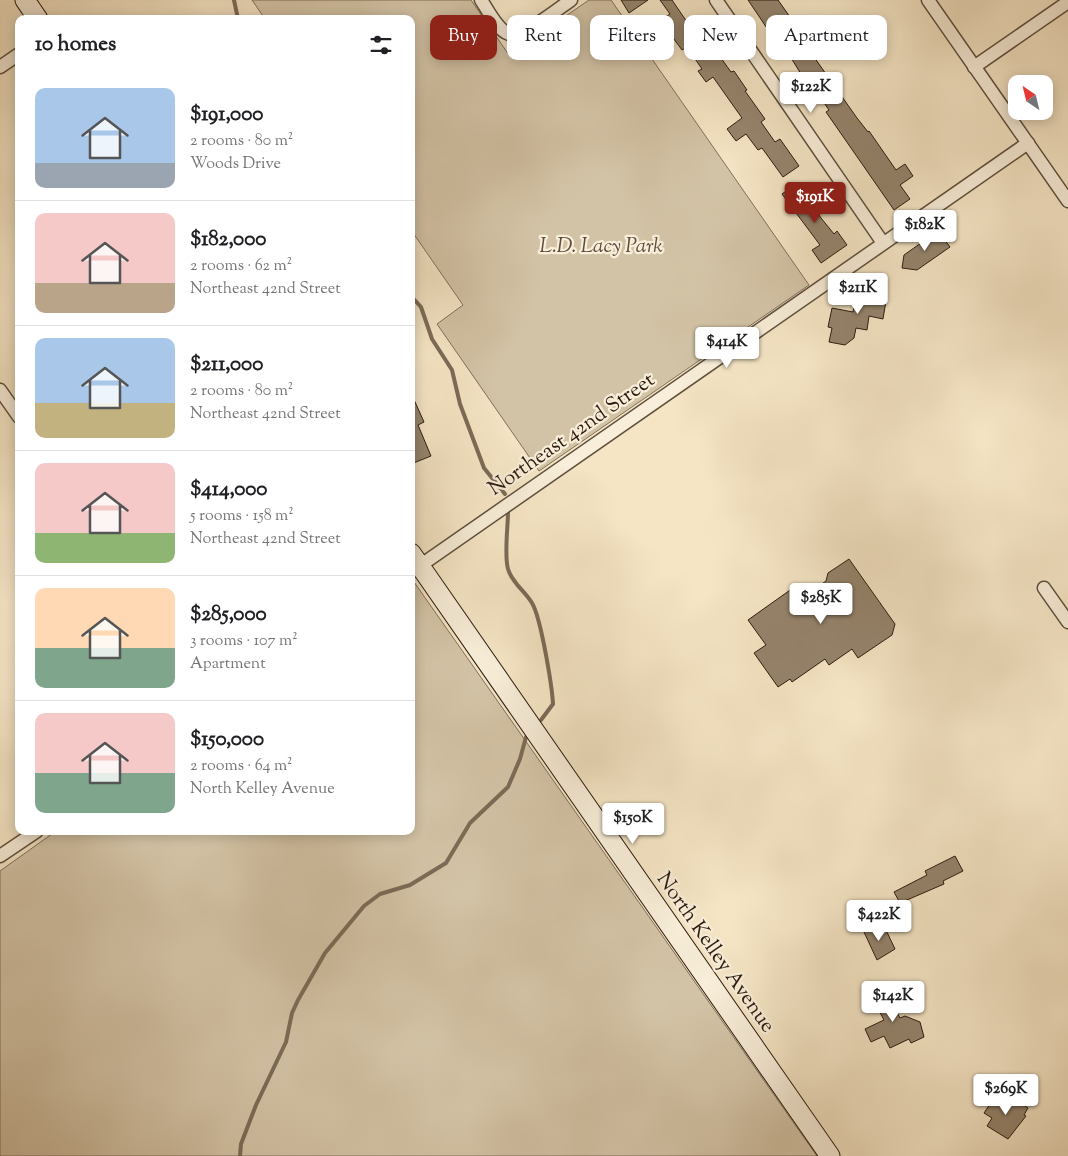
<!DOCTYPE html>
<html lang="en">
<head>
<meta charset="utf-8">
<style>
  :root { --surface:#fff; --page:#f2f2f2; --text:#202124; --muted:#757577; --line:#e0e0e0; --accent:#8f2418 }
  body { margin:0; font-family:"Sorts Mill Goudy",serif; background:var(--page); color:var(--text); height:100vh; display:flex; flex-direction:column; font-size:19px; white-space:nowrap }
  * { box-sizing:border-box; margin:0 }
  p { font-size:16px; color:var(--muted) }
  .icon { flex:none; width:28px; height:28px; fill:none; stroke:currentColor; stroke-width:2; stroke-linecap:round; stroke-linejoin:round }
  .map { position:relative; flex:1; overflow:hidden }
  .panel { position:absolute; left:15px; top:15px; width:400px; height:820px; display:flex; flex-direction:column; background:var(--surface); border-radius:10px; box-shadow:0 2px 12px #0003 }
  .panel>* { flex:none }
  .banner { position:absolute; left:430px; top:15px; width:475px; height:45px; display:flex; gap:10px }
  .needle { width:32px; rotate:325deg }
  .buttons { position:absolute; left:1008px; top:75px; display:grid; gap:10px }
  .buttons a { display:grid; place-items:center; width:45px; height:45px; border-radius:10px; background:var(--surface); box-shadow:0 2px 12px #0003; font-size:25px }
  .price { position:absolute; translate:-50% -42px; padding:0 11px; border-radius:5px; background:#fff; color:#222; font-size:16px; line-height:32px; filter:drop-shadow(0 1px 2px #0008) }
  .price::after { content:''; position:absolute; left:50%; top:30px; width:15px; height:11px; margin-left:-8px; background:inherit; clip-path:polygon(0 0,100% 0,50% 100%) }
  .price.selected { background:var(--accent); color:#fff }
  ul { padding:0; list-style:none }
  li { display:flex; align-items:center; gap:15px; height:125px; padding:0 20px }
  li+li { border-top:1px solid var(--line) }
  li span { display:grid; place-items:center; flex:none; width:140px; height:100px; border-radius:10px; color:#555 }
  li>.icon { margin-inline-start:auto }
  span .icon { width:60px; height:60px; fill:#fffc; stroke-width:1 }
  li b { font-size:21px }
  h2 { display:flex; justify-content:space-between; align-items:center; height:60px; padding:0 20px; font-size:21px }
  .pill { padding:0 18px; border-radius:10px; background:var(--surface); box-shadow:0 2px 12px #0003; font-size:18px; line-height:45px }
  .pill.selected { background:var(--accent); color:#fff }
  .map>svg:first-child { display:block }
</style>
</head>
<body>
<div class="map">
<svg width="1068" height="1156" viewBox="0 0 1068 1156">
  <rect width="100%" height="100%" fill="#f5e5c5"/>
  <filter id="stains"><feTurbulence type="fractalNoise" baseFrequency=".004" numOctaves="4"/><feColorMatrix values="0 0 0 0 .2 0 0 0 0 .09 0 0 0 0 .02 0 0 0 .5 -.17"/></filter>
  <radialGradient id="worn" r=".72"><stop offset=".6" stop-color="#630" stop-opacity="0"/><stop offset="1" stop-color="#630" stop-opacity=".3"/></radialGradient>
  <g fill="#d3c3a6" stroke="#806f5a">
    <polygon points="252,0 471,0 509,55 589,0 611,0 809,285 539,471 437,324 463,305 411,230 411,19 265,19"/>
    <polygon points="414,582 817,1156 0,1156 0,871 56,831 411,831 411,584"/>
  </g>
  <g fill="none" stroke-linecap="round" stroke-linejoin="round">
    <g stroke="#7c6b57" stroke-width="4">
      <polyline points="234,0 238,19"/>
      <polyline points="411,296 421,307 432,339 452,370 460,404 484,468 505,494"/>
      <path d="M 508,512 C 508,527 504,555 508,569 C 512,583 525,591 532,603 C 541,618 552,686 553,704 L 541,720"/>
      <polyline points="240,1156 241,1144 256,1105 286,1042 292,1013 298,1000 325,953 364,906 380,894 410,885 446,863 470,823 508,787 520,759 526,737"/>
    </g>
  </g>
  <g fill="#95846d" stroke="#2c1b0e">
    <polygon points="621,0 648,0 629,13"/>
    <polygon points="660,0 672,0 702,44 708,40 731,72 734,71 747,90 745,91 765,119 761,122 775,142 780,139 799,166 783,177 762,148 758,150 746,134 736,141 727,129 742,118 713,77 706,82 698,71 702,69 687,47 682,50 660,20 670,14"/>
    <polygon points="748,0 778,0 802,34 805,32 815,47 812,50 816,56 814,57 857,118 868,132 869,131 896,170 905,164 913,176 900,185 910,199 894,210 826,112 829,110 814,88 811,90 788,53 785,55"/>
    <polygon points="797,183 821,218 834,234 837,231 847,245 821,263 812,250 820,245 782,194"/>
    <polygon points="938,231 950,247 917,270 902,268 904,255"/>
    <polygon points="866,282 885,285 883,300 886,301 883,319 869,316 867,330 856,328 854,338 845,345 829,342 832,328 828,327 832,308 853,312 854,307 860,303"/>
    <polygon points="411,393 424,422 418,425 431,456 411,464"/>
    <polygon points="849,559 895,624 892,635 858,658 852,649 829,665 825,659 792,682 790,679 778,687 754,653 766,645 748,620 793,588 801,599 826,581 828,573"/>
    <polygon points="955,856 963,871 943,881 944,884 900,903 894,892 927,875 925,871"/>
    <polygon points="877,925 879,929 882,927 884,931 886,930 895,949 877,960 864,932"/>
    <polygon points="883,986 900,1018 905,1016 920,1022 924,1037 911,1043 909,1039 890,1048 884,1036 871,1042 865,1029 884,1020 870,993"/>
    <polygon points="1007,1094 1028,1108 1024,1115 1026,1116 1008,1139 987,1126 992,1118 984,1113 994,1098 1002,1102"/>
  </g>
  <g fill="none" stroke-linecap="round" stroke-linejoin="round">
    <g stroke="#5e4e3c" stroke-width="15">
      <g id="street">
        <path d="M 481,0 C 488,10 497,30 509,34 C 523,38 559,8 571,0"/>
        <polyline points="716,0 883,243"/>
        <polyline points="928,0 1068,201"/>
        <polyline points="0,67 19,54"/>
        <polyline points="974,67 1068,2"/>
        <polyline points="0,390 19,417"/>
        <polyline points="411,572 1028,143"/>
        <polyline points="1044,588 1068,622"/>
        <polyline points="0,856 37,831"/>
      </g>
    </g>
    <g stroke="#2c1b0e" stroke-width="21">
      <g id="secondary">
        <polyline points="25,0 38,19"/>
        <polyline points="411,553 830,1156"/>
      </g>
    </g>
    <use href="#street" stroke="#f8eed9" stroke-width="12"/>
    <use href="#secondary" stroke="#f8eed9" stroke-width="19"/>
  </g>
  <g text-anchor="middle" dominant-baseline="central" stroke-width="4.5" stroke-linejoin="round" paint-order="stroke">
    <g font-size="21" font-style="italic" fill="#5e4d3c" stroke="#f8eed9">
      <text x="601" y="247">L.D. Lacy Park</text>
    </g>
    <g font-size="21" fill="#2c1b0e" stroke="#f8eed9">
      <text transform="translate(572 435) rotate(-35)">Northeast 42nd Street</text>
      <text transform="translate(715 953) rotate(55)">North Kelley Avenue</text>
    </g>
  </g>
  <rect width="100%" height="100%" filter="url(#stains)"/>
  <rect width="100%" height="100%" fill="url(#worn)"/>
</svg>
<div class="buttons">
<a><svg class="needle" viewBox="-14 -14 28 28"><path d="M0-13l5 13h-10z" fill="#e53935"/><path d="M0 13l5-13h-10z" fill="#757577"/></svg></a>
</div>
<b class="price" style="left:811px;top:114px">$122K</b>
<b class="price selected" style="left:815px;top:224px">$191K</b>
<b class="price" style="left:925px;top:252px">$182K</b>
<b class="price" style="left:858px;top:315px">$211K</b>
<b class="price" style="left:727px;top:369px">$414K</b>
<b class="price" style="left:821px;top:625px">$285K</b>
<b class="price" style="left:633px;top:845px">$150K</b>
<b class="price" style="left:879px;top:942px">$422K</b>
<b class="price" style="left:893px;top:1023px">$142K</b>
<b class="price" style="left:1006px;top:1116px">$269K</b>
<div class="banner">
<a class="pill selected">Buy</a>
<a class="pill">Rent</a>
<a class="pill">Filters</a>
<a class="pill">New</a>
<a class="pill">Apartment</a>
</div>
<section class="panel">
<h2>10 homes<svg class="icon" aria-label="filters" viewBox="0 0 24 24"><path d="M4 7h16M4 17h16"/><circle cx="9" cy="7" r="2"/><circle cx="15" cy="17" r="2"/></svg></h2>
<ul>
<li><span style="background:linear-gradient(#a9c7e8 75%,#9aa5b1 0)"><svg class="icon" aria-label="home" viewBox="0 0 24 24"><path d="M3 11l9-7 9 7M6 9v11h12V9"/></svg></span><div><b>$191,000</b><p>2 rooms · 80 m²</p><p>Woods Drive</p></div></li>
<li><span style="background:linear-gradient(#f6c9c9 70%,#b9a48a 0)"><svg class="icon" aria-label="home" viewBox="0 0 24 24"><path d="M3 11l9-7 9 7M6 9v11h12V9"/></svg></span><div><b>$182,000</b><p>2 rooms · 62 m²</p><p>Northeast 42nd Street</p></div></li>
<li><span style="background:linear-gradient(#a9c7e8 65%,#c2b280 0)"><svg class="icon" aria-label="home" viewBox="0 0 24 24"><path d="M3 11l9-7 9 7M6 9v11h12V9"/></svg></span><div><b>$211,000</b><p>2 rooms · 80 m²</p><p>Northeast 42nd Street</p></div></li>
<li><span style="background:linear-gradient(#f6c9c9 70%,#8fb573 0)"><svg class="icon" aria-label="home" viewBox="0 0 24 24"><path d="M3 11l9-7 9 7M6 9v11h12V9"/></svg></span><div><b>$414,000</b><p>5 rooms · 158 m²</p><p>Northeast 42nd Street</p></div></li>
<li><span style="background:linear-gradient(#ffd9b3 60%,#7fa58c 0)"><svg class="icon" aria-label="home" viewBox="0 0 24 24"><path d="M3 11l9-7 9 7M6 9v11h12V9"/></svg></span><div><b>$285,000</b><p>3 rooms · 107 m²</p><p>Apartment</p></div></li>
<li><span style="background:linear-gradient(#f6c9c9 60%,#7fa58c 0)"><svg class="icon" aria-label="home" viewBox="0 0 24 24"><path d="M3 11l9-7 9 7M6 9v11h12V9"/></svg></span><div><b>$150,000</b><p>2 rooms · 64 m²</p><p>North Kelley Avenue</p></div></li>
</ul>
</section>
</div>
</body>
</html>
